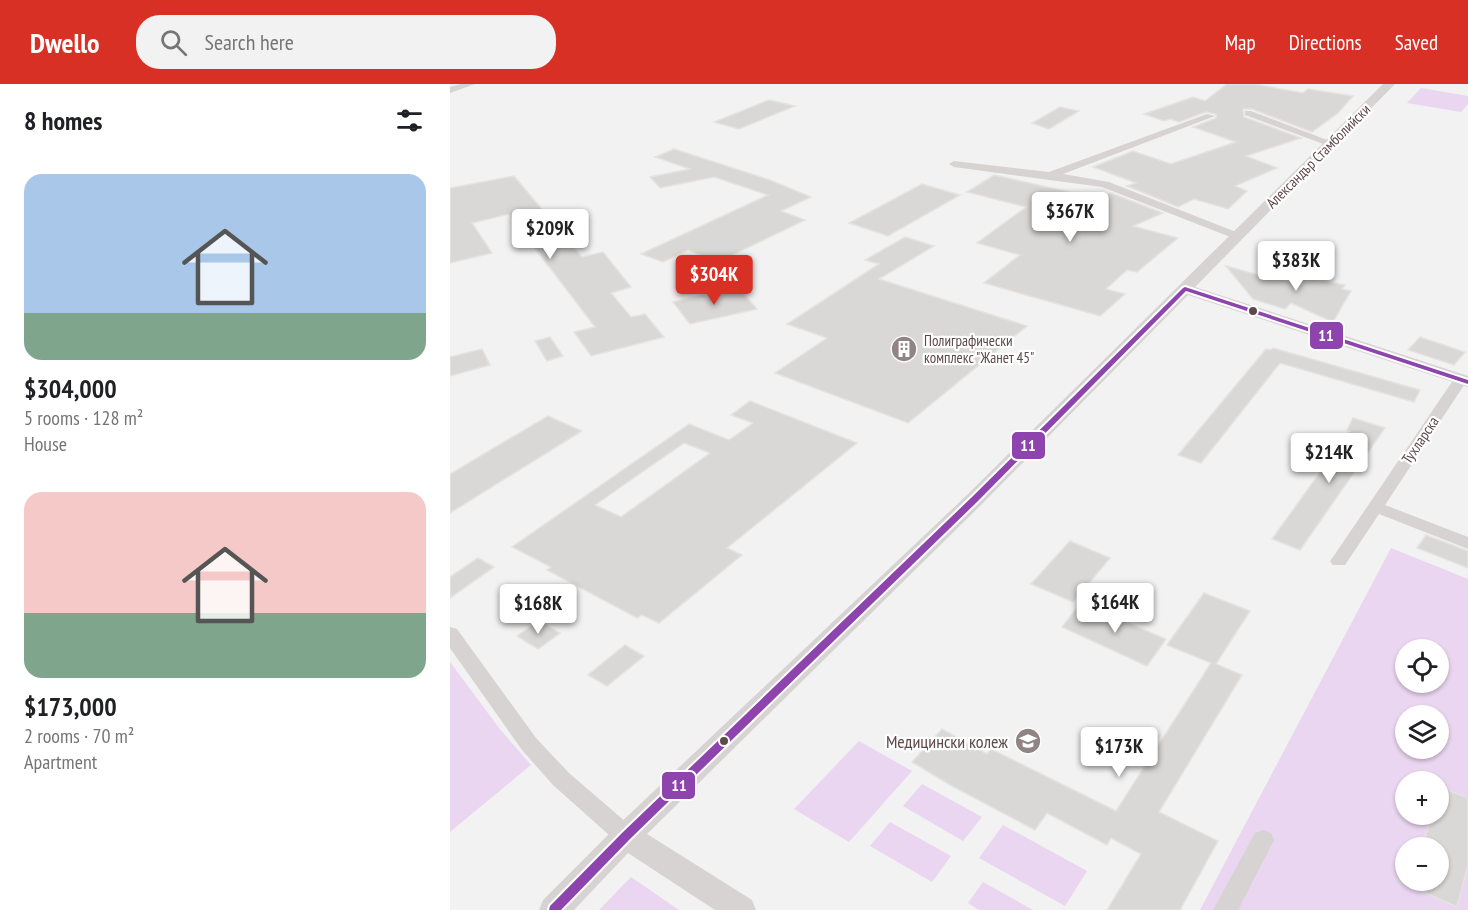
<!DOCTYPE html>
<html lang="en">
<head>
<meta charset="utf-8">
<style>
  :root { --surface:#fff; --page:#f2f2f2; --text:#202124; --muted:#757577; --accent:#d93025 }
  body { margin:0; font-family:"PT Sans Narrow",sans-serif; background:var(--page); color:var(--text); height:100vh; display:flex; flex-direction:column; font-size:22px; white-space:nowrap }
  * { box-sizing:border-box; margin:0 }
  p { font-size:20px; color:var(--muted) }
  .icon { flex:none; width:33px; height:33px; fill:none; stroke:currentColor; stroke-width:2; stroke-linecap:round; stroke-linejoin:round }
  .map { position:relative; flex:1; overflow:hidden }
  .sheet { display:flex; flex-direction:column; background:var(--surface); width:450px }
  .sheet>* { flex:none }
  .tools { position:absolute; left:945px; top:555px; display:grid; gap:12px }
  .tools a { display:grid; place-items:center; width:54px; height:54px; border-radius:50%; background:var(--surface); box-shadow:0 2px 4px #0004; font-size:30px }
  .price { position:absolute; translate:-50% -51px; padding:0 14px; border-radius:6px; background:#fff; color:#222; font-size:20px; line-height:39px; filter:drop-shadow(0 2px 3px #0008) }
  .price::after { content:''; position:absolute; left:50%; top:36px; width:18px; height:14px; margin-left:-9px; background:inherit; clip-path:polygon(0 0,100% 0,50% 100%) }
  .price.on { background:var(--accent); color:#fff }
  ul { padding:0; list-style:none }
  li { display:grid; align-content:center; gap:12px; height:318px; padding:0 24px }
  li span { display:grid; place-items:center; height:186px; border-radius:18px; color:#555 }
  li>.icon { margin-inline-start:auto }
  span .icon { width:108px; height:108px; fill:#fffc; stroke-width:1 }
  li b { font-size:26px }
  h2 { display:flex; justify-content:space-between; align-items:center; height:72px; padding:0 24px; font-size:26px }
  header { display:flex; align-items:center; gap:36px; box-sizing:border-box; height:84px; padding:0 30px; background:var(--accent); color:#fff }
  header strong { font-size:28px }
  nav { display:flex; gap:33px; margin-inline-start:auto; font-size:21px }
  .search { width:420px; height:54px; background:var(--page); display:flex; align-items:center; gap:15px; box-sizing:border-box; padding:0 21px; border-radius:24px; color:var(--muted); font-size:22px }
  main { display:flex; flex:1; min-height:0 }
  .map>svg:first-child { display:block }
</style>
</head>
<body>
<header>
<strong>Dwello</strong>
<div class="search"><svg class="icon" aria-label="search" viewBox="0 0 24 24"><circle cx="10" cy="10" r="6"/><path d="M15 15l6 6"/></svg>Search here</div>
<nav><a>Map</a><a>Directions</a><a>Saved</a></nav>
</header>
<main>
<section class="sheet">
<h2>8 homes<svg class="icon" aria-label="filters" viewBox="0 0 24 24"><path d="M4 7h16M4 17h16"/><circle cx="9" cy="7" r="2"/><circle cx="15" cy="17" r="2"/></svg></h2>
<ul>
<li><span style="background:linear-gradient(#a9c7e8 75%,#7fa58c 0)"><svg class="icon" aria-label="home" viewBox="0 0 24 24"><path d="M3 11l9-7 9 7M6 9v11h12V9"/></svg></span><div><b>$304,000</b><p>5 rooms · 128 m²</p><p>House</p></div></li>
<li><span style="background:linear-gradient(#f6c9c9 65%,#7fa58c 0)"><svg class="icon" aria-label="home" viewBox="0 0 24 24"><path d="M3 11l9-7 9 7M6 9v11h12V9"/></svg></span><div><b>$173,000</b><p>2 rooms · 70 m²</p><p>Apartment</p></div></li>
</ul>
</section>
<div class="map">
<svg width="1018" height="826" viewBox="0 0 1018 826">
  <rect width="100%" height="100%" fill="#f1f2f1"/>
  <g fill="#ead6f0" fill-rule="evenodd">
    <polygon points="971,4 1018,12 1018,20 1011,28 957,19"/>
    <path d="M 941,464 L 1018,495 L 1018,826 L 750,826 ZM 956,566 L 988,566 L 988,598 L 956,598 ZM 956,632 L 988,632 L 988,664 L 956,664 ZM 956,698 L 988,698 L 988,730 L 956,730 ZM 956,764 L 988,764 L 988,796 L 956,796 Z"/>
    <polygon points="0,578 49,644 81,681 0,748"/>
    <polygon points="409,657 462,687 399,758 344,725"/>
    <polygon points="472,700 532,733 513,757 453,722"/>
    <polygon points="440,738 501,772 482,798 420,762"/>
    <polygon points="553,741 637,787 615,822 529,774"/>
    <polygon points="181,793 229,826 149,826"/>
    <polygon points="533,798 583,826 529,826 518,819"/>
  </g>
  <g fill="#dad8d7" stroke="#e4e3e2" stroke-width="1.5" fill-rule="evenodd">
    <polygon points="777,0 804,0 853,9 858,5 903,12 888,29 862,48 802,25 793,25 794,33 851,54 796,72 827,84 785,102 797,107 778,125 744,115 728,123 677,102 686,99 643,83 683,67 721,80 786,58 743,43 766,34 766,30 756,28 729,38 720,35 714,37 694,30 743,13 755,17"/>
    <polygon points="319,16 345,22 289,45 264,38"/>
    <polygon points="610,23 629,27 599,45 582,39"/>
    <polygon points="224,65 320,96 361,113 331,127 355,136 268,178 238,166 213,178 191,170 318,111 264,93 210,104 200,93 240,85 205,73"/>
    <polygon points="544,91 647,114 661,109 713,129 683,142 728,154 687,188 677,186 656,205 675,210 650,232 534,199 570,171 527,159 576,123 517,108"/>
    <polygon points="64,92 132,173 153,168 181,203 161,209 181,233 195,230 214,253 141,272 124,248 145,243 59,130 22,139 42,169 0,179 0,104"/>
    <polygon points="472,100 510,111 438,152 399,139"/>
    <polygon points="455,153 484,162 429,195 577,242 458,339 325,289 377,254 337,240 429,180 415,176"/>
    <polygon points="776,182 819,194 821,192 840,197 852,185 878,189 869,196 895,201 892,205 901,207 883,238 841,219 835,225 803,215"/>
    <polygon points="290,206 307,225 240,240 223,218 255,210 257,213"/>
    <polygon points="100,253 113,272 97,277 85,257"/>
    <polygon points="970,253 1015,268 1004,281 958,266"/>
    <polygon points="823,264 970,306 964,318 830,279 751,379 728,371 816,265 821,266"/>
    <polygon points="32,265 40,281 0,292 0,273"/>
    <path d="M 300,317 L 407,359 L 277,464 L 292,471 L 209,539 L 192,531 L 187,534 L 97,486 L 101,483 L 62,463 L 239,340 L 279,356 L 303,339 L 281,331 ZM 234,359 L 260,369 L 171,433 L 145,421 Z"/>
    <polygon points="98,332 132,347 0,429 0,390"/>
    <polygon points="903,334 935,344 850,466 822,455 900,347 897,346"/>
    <polygon points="976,451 1018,467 1018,484 967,464"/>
    <polygon points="620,457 660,474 623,518 581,500"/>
    <polygon points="28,474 44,483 0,514 0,493"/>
    <polygon points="754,509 800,527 766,580 792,591 709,728 768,757 730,826 657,826 691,770 661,754 657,761 597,729 585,746 502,702 462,678 492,645 537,670 541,665 666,727 761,579 717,561"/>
    <polygon points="631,519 690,544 716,555 697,582 612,543"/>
    <polygon points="89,537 110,549 88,565 67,552"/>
    <polygon points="175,561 194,572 157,602 138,591"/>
    <polygon points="988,702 1018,714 1018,781 1007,823 947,796 988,796 988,764 972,764 982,730 988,730"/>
  </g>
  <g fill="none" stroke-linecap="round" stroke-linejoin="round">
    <g fill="#d7d3d2" fill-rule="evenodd">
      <polygon points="11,0 25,0 0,9 0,3"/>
      <polygon points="795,27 801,27 885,59 876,61 795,31"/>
      <polygon points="757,30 765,32 613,90 659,98 791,150 791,154 783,154 652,103 504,83 499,80 504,77 599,88"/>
      <polygon points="1011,291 1018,295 935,421 1018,453 1018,465 929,430 895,481 883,481 880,477 883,473 1006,292"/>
      <polygon points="0,543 7,545 86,654 119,689 184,745 187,752 184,759 176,762 168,759 103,701 72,666 0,564"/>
      <polygon points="813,746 821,749 824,756 788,826 763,826 805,749"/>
    </g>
    <polygon fill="#d7d3d2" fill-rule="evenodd" points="933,0 945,0 745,203 1018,292 1018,303 738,211 532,420 197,750 302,816 306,826 265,826 178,769 124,826 89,826 93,816 166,743 518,410"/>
    <g stroke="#fff" stroke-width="4">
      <polygon id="bus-1" points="735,203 1018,296 1018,300 736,207 528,417 180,755 111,826 99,826 100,822 172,749 522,413 733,204"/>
    </g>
    <use href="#bus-1" fill="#8e44ad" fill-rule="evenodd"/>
  </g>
  <defs>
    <g id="building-disc" transform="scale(1.35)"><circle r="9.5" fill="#918485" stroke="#fff"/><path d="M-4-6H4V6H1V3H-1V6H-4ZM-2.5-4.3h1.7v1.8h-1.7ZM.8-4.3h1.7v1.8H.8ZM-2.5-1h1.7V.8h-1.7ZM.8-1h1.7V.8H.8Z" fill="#fff"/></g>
    <g id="university-disc" transform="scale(1.35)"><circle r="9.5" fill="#918485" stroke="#fff"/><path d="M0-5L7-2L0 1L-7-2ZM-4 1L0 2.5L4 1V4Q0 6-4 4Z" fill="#fff"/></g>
  </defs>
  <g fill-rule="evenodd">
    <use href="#building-disc" x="454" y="265"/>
    <use href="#university-disc" x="578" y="657"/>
  </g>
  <g fill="#5e484b" stroke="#fff" stroke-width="2">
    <circle cx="803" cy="227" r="5"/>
    <circle cx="274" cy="657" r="5"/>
  </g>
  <g text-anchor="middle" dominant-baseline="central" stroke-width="4.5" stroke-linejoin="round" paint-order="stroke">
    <g font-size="15" fill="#5e484b" stroke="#fff">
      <text transform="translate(868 72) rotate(-45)">Александър Стамболийски</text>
      <text transform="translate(970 356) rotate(-56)">Тухларска</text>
    </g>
    <g font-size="15" fill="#5e484b" stroke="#fff" text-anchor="start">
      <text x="474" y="256">Полиграфически<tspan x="474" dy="17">комплекс "Жанет 45"</tspan></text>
    </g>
    <g font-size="18" fill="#5e484b" stroke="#fff" text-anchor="end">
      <text x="558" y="657">Медицински колеж</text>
    </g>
  </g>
  <g stroke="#fff" stroke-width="2">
    <rect x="859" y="237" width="35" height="29" rx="6" fill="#8e44ad"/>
    <rect x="561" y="347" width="35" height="29" rx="6" fill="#8e44ad"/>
    <rect x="211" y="687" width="35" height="29" rx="6" fill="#8e44ad"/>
  </g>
  <g font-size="16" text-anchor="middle" font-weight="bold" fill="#fff">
    <text x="876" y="257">11</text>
    <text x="578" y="367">11</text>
    <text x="229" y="707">11</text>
  </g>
</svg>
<div class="tools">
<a><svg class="icon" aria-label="locate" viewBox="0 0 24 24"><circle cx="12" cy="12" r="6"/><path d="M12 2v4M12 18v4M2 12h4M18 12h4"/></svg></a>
<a><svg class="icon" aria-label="layers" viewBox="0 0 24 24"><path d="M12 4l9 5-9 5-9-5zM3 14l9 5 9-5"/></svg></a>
<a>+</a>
<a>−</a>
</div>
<b class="price" style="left:620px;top:159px">$367K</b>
<b class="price" style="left:100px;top:176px">$209K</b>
<b class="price" style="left:846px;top:208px">$383K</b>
<b class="price on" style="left:264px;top:222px">$304K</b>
<b class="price" style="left:879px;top:400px">$214K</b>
<b class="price" style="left:665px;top:550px">$164K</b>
<b class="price" style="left:88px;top:551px">$168K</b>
<b class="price" style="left:669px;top:694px">$173K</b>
</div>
</main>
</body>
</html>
